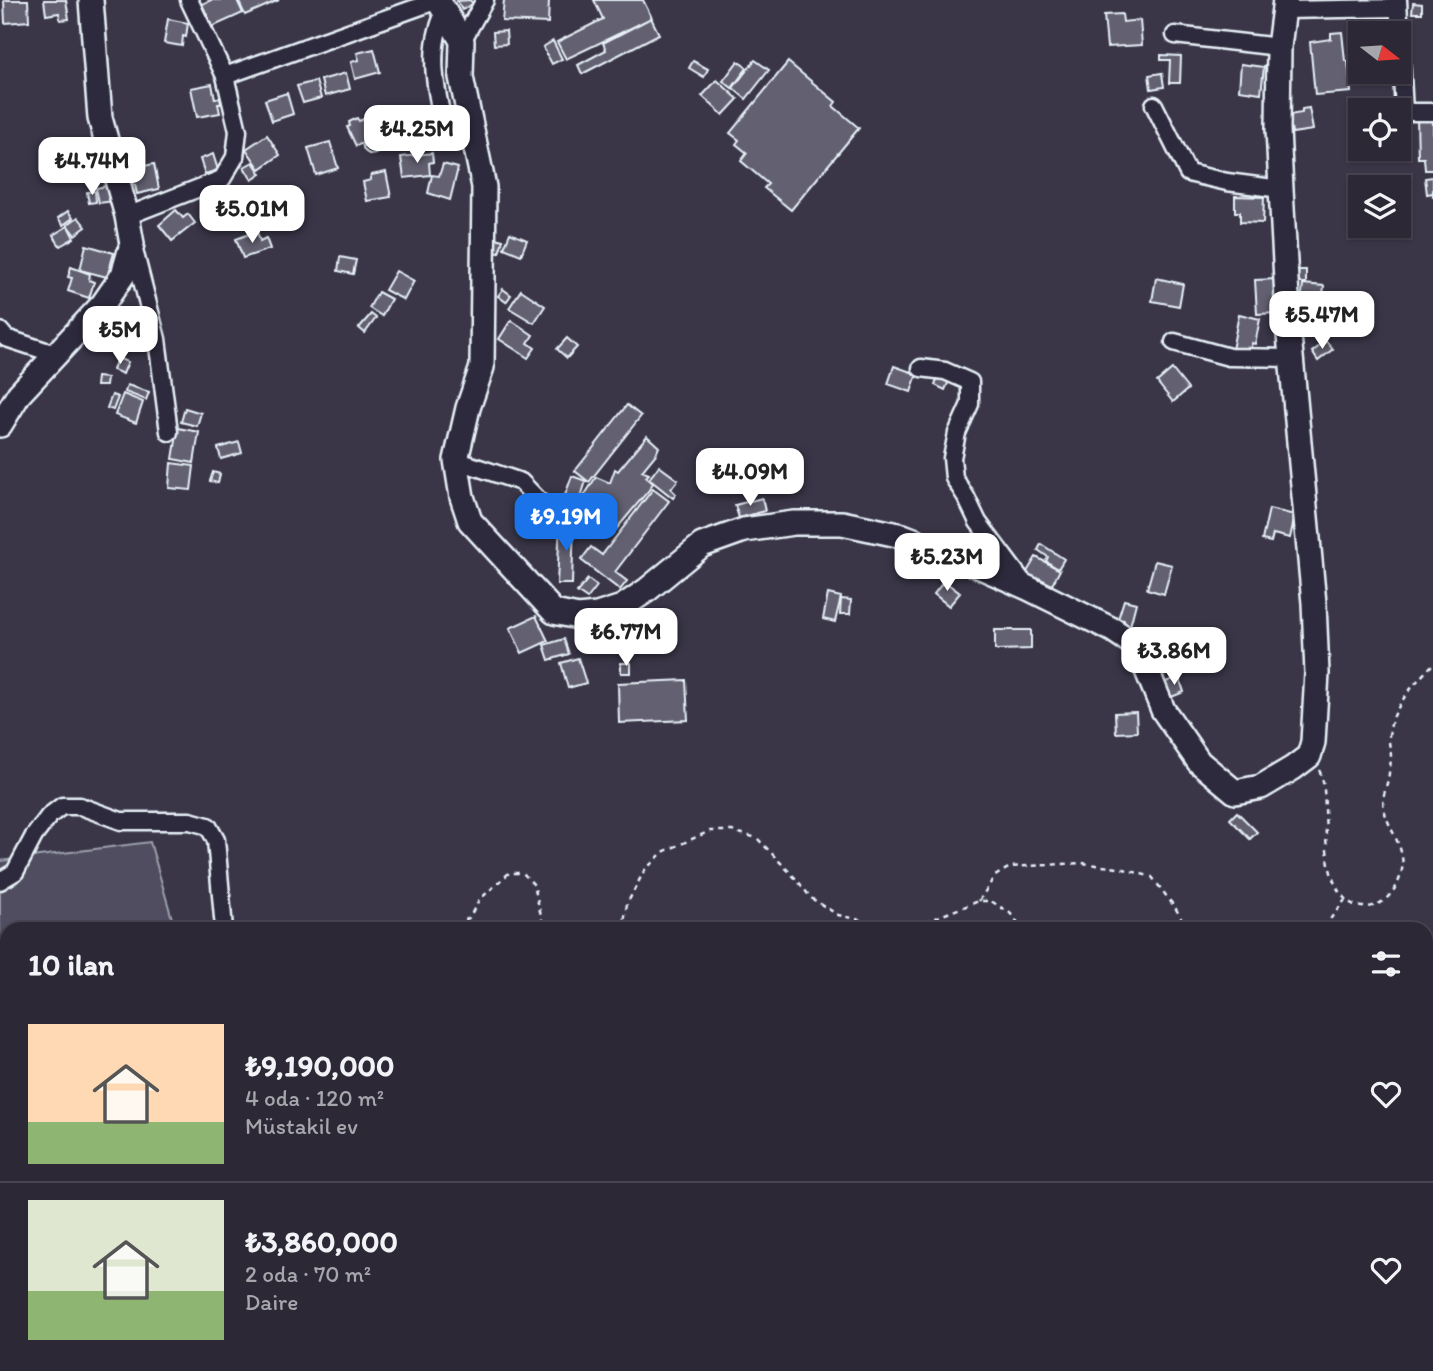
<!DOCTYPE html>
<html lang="tr">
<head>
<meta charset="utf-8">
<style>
  :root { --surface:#2c2836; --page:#34303e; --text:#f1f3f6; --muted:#a6a6ad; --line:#484451; --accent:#1a73e8 }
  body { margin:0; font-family:Itim,sans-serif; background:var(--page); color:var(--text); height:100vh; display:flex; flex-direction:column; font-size:26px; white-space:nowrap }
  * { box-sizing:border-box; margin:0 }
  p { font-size:23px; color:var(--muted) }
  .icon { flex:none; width:38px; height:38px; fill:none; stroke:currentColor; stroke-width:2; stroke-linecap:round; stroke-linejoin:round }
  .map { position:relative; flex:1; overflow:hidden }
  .drawer { position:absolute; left:0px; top:922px; width:1433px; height:450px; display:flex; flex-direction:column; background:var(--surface); border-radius:21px 21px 0 0; box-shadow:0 2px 5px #0004,0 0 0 2px var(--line) }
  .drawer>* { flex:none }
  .needle { width:46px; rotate:107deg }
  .fabs { position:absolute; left:1348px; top:21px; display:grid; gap:14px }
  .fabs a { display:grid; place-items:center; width:63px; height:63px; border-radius:0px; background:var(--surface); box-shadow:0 2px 5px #0004,0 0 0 2px var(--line); font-size:35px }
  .price { position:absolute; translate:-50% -60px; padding:0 16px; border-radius:14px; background:#fff; color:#222; font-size:23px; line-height:46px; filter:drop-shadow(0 2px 4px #0008) }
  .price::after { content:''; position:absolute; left:50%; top:42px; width:21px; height:16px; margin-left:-10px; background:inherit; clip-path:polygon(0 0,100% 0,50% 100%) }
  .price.selected { background:var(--accent); color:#fff }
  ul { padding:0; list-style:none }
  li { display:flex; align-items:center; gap:21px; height:175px; padding:0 28px }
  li+li { border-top:2px solid var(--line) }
  li span { display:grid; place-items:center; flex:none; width:196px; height:140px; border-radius:0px; color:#555 }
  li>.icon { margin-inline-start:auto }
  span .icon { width:84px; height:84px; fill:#fffc; stroke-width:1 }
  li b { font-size:30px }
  h2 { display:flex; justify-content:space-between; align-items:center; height:84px; padding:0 28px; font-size:30px }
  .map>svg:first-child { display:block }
</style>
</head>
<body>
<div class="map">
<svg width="1433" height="1371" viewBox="0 0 1433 1371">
  <rect width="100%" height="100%" fill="#3a3648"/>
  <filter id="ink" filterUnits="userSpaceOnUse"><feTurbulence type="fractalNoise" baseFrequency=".0143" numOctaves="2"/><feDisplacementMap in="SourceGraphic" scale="14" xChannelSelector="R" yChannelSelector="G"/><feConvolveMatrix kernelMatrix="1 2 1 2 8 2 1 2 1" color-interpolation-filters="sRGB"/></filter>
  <g filter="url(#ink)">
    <g fill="#504e5f" stroke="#9ca0ac" stroke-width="2">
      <polygon points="150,842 175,929 7,929 7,1365 1099,1365 1100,1371 0,1371 0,861"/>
      <polygon points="1433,1229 1433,1371 1302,1371 1303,1365 1426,1365 1426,1236"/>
    </g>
    <g fill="#636171" stroke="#e8f1f8" stroke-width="2">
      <polygon points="4,0 28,0 29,21 5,23"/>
      <polygon points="44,0 66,0 69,19 60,20 59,13 46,15"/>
      <polygon points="211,0 237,0 243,13 212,27 202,4"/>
      <polygon points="238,0 279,0 245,15"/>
      <polygon points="470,0 473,4 462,10 457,1"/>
      <polygon points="504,0 549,0 548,23 502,21"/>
      <polygon points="594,0 643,0 652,18 566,59 557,42 603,19"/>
      <polygon points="1413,3 1422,4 1422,13 1412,13"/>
      <polygon points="1122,14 1123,22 1140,20 1142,45 1107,47 1104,15"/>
      <polygon points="651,18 659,34 582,74 578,65 606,50 603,43"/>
      <polygon points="168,19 188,23 186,37 183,36 182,46 164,43"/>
      <polygon points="506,31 507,44 494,45 493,32"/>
      <polygon points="1342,32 1345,61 1348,61 1351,92 1315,95 1310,42 1331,39 1331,33"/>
      <polygon points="553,41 562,59 552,64 543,47"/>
      <polygon points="374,49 380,72 355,79 351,62 359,60 357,53"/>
      <polygon points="1161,55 1181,56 1180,83 1169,83 1170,60 1161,60"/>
      <polygon points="755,60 769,70 746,99 733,88"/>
      <polygon points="693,61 708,69 704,77 689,68"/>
      <polygon points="738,61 747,68 732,88 723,81"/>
      <polygon points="788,62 836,102 833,106 859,128 791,210 764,188 768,184 741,161 747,153 736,144 739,140 730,133"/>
      <polygon points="1241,64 1264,67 1261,93 1239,90"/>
      <polygon points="346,73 350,89 325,96 321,80"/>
      <polygon points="1162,73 1164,87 1151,89 1149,75"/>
      <polygon points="717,80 738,99 723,115 702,96"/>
      <polygon points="316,81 321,98 303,103 297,86"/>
      <polygon points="212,84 215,99 220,98 221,104 218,104 220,113 197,117 191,88"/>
      <polygon points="287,93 293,114 272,121 265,100"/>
      <polygon points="390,108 392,112 403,108 411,126 389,136 379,113"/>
      <polygon points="1309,108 1313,130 1292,133 1289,115 1302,113 1302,109"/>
      <polygon points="368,117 377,137 356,146 347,127 350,126 349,122 357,118 359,121"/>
      <polygon points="1433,117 1433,170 1425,170 1424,158 1418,158 1417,118"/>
      <polygon points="267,135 280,155 260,169 246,149"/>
      <polygon points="330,142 338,168 316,175 308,148"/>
      <polygon points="432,153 433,162 429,163 430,175 404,178 401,157"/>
      <polygon points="213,154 218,170 205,174 200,159"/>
      <polygon points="253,162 261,174 252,180 244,167"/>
      <polygon points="154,164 159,189 137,194 135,185 133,185 129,169"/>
      <polygon points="443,164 458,168 450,200 428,193 432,175 439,176"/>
      <polygon points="386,172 391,197 367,201 363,182 371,180 371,175"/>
      <polygon points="1433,177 1433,197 1433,193 1427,194 1425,178"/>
      <polygon points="112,185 115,201 99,203 96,188"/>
      <polygon points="95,191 96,202 89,203 87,192"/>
      <polygon points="1235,196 1264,197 1263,223 1240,222 1240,212 1235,212"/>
      <polygon points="176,210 183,218 188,214 195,223 172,241 159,225"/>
      <polygon points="68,211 73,218 63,225 58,218"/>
      <polygon points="78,217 86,227 75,235 67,225"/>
      <polygon points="68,226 74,238 60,246 53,235"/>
      <polygon points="257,231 260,241 266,238 270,249 243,258 236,239"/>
      <polygon points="510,233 527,240 521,255 504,248"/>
      <polygon points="495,238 503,240 499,253 491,251"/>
      <polygon points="86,245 114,253 107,277 80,270"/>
      <polygon points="340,257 356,260 353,274 338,271"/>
      <polygon points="71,267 90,274 89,280 94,282 89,298 68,291 72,278 68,277"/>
      <polygon points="1291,270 1306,270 1306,283 1292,283"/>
      <polygon points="396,271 414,281 404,300 385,290"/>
      <polygon points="1156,278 1183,284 1179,306 1152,301"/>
      <polygon points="1277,279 1278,313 1257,314 1255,280"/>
      <polygon points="1303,284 1324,286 1322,305 1301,304"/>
      <polygon points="503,289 511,295 506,302 498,296"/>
      <polygon points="521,290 545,306 534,323 509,308"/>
      <polygon points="378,292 391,299 382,316 369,308"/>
      <polygon points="1333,312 1337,327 1303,337 1299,321"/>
      <polygon points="371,314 376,318 365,333 359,328"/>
      <polygon points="1239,314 1260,319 1255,344 1252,343 1249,353 1232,350"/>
      <polygon points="511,320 533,335 528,343 535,348 528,358 499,339"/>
      <polygon points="567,338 577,347 567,358 557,349"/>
      <polygon points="1326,341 1333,349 1318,361 1312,352"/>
      <polygon points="117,358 128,362 123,374 113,370"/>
      <polygon points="894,366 917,374 911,392 888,384"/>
      <polygon points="1172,369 1188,389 1173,402 1157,382"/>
      <polygon points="97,377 107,378 106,386 96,386"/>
      <polygon points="938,377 949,381 945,390 935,385"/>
      <polygon points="127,385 149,392 146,400 125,392"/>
      <polygon points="123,394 143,402 136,423 115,415"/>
      <polygon points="112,395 118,397 113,410 107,408"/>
      <polygon points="627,405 641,416 589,482 575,471"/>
      <polygon points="185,408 201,413 197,426 181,422"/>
      <polygon points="178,428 199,432 194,463 173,459"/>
      <polygon points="647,436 659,447 656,454 642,471 649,474 646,477 653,483 649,490 613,533 604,530 598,537 590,531 601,501 586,518 576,515 579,504 596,477 610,483 615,469 618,471"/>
      <polygon points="239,442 242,453 221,459 218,448"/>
      <polygon points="171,463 194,466 191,490 169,488"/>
      <polygon points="659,466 678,480 671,489 676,494 673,498 649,479"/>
      <polygon points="213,472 220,474 218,483 210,481"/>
      <polygon points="572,476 586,481 579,503 564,498"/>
      <polygon points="653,489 669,501 615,572 627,581 620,590 581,560 591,547 602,555"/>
      <polygon points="762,498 765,511 739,518 735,505"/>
      <polygon points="562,500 577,505 571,519 557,513"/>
      <polygon points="1269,509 1295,515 1290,538 1273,534 1271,542 1262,540"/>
      <polygon points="560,521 574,521 572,584 557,584"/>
      <polygon points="1041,544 1064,559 1058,569 1046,561 1048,557 1038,550"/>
      <polygon points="1036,557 1060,570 1052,585 1039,578 1037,581 1025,575"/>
      <polygon points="1155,561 1172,565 1164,594 1147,589"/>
      <polygon points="588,579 597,586 587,599 577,592"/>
      <polygon points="944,581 960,593 949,606 934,594"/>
      <polygon points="828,594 841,597 835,622 823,619"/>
      <polygon points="841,599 851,600 850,614 840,614"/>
      <polygon points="1124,600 1136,603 1129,630 1122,628 1124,620 1118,619"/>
      <polygon points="536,616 548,641 522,653 510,628"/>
      <polygon points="631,625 634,646 607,650 604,628"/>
      <polygon points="995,630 1031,630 1031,649 995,650"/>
      <polygon points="564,639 569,654 549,660 544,645"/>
      <polygon points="578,658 586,683 568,688 561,663"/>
      <rect x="621" y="663" width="10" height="10"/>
      <polygon points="1179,677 1184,692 1169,698 1163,683"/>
      <polygon points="686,680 688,720 619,723 618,683"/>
      <polygon points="1136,712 1137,732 1116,733 1115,713"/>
      <polygon points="1237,812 1257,832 1250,839 1230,819"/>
    </g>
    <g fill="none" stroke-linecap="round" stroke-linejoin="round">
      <g stroke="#e8f1f8" stroke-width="21">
        <g id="street">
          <polyline points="1398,0 1404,112 1433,112"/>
          <polyline points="1284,10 1398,8"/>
          <polyline points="1175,35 1279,47"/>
          <polyline points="462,41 485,0"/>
          <polyline points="225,76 438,0"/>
          <polyline points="1154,105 1188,173 1227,182 1281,189"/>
          <path d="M 372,145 L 443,122 C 435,86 427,47 445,12"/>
          <polyline points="127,216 222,179 235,157 238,131 225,76 189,0"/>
          <polyline points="133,246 157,339 169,432"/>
          <polyline points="0,331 6,338 55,354"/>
          <polyline points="1174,342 1229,357 1291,358"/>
          <polyline points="921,368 945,371 970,382 970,404 957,433 952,458 954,478 966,497 978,522 1026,586"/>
          <polyline points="456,460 521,482 551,513"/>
          <polyline points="0,881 15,872 34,836 49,816 62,806 80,806 121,821 190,821 208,826 216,840 224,929"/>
        </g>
      </g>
      <g stroke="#e8f1f8" stroke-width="28">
        <g id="secondary">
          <polyline points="438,0 462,41 461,77 484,187 482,367 468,408 456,460 462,497 470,521 554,612 578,617 597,615 622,607 647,590 702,545 744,530 794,523 842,523 903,536 965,560 1028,588 1113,630 1137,646 1163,710 1199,762 1235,792 1261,787 1293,768 1309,756 1313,742 1317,673 1314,603 1289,335 1281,189 1278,129 1279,47 1285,0"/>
          <polyline points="0,425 19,394 103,304 123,275 132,244 127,216 100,118 91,0"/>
        </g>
      </g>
      <g stroke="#e8f1f8" stroke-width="2.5" stroke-dasharray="5 5" stroke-linecap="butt">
        <path d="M 1319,770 C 1325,781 1324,795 1325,807 C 1326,832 1325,863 1336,886 C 1354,922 1392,908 1401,874 C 1408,849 1389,832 1384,809 C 1381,796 1388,785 1389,773 C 1390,767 1391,762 1391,757 C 1391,750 1388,742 1389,736 C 1391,708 1415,683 1433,664"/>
        <polyline points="979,901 995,876 1010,867 1082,863 1124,869 1152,877 1176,909 1187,929"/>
        <polyline points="437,929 442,926 459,923 469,918 479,900 509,873 523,873 534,885 544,929"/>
        <polyline points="623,929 627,904 644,871 663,852 710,831 732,831 757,838 798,881 811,898 838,915 865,921 896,923 927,921 979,901 991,901 1010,913 1022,929"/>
        <polyline points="1330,929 1331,918 1345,900"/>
        <polyline points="230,1365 235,1371"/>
        <polyline points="805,1371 808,1365"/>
      </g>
      <use href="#street" stroke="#2f2a3d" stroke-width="16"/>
      <use href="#secondary" stroke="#2f2a3d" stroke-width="23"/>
    </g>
  </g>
</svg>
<div class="fabs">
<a><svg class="needle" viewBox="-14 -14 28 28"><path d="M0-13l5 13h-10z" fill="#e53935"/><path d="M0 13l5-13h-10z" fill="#a6a6ad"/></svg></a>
<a><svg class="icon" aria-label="locate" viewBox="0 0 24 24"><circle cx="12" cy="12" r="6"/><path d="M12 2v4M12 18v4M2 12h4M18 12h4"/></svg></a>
<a><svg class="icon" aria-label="layers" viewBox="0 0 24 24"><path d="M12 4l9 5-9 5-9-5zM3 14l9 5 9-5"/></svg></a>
</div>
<b class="price" style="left:417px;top:165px">₺4.25M</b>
<b class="price" style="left:92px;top:197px">₺4.74M</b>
<b class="price" style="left:252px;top:245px">₺5.01M</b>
<b class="price" style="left:1322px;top:351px">₺5.47M</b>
<b class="price" style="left:120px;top:366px">₺5M</b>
<b class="price" style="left:750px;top:508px">₺4.09M</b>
<b class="price selected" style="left:566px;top:553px">₺9.19M</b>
<b class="price" style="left:947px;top:593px">₺5.23M</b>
<b class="price" style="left:626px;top:668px">₺6.77M</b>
<b class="price" style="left:1174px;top:687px">₺3.86M</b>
<section class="drawer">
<h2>10 ilan<svg class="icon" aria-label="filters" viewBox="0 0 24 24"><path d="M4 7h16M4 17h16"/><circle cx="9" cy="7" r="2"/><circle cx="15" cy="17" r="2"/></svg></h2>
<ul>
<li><span style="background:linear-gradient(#ffd9b3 70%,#8fb573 0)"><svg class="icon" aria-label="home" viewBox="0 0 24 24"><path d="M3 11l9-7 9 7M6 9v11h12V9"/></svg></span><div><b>₺9,190,000</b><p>4 oda · 120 m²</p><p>Müstakil ev</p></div><svg class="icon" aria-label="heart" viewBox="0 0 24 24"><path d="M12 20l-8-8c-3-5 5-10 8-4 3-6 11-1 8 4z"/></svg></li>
<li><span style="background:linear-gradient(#dfe7d0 65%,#8fb573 0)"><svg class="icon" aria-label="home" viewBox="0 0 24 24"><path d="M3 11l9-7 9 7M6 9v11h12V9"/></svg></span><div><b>₺3,860,000</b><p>2 oda · 70 m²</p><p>Daire</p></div><svg class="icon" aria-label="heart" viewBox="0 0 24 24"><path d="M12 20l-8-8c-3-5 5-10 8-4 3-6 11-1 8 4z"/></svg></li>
</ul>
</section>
</div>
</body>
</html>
